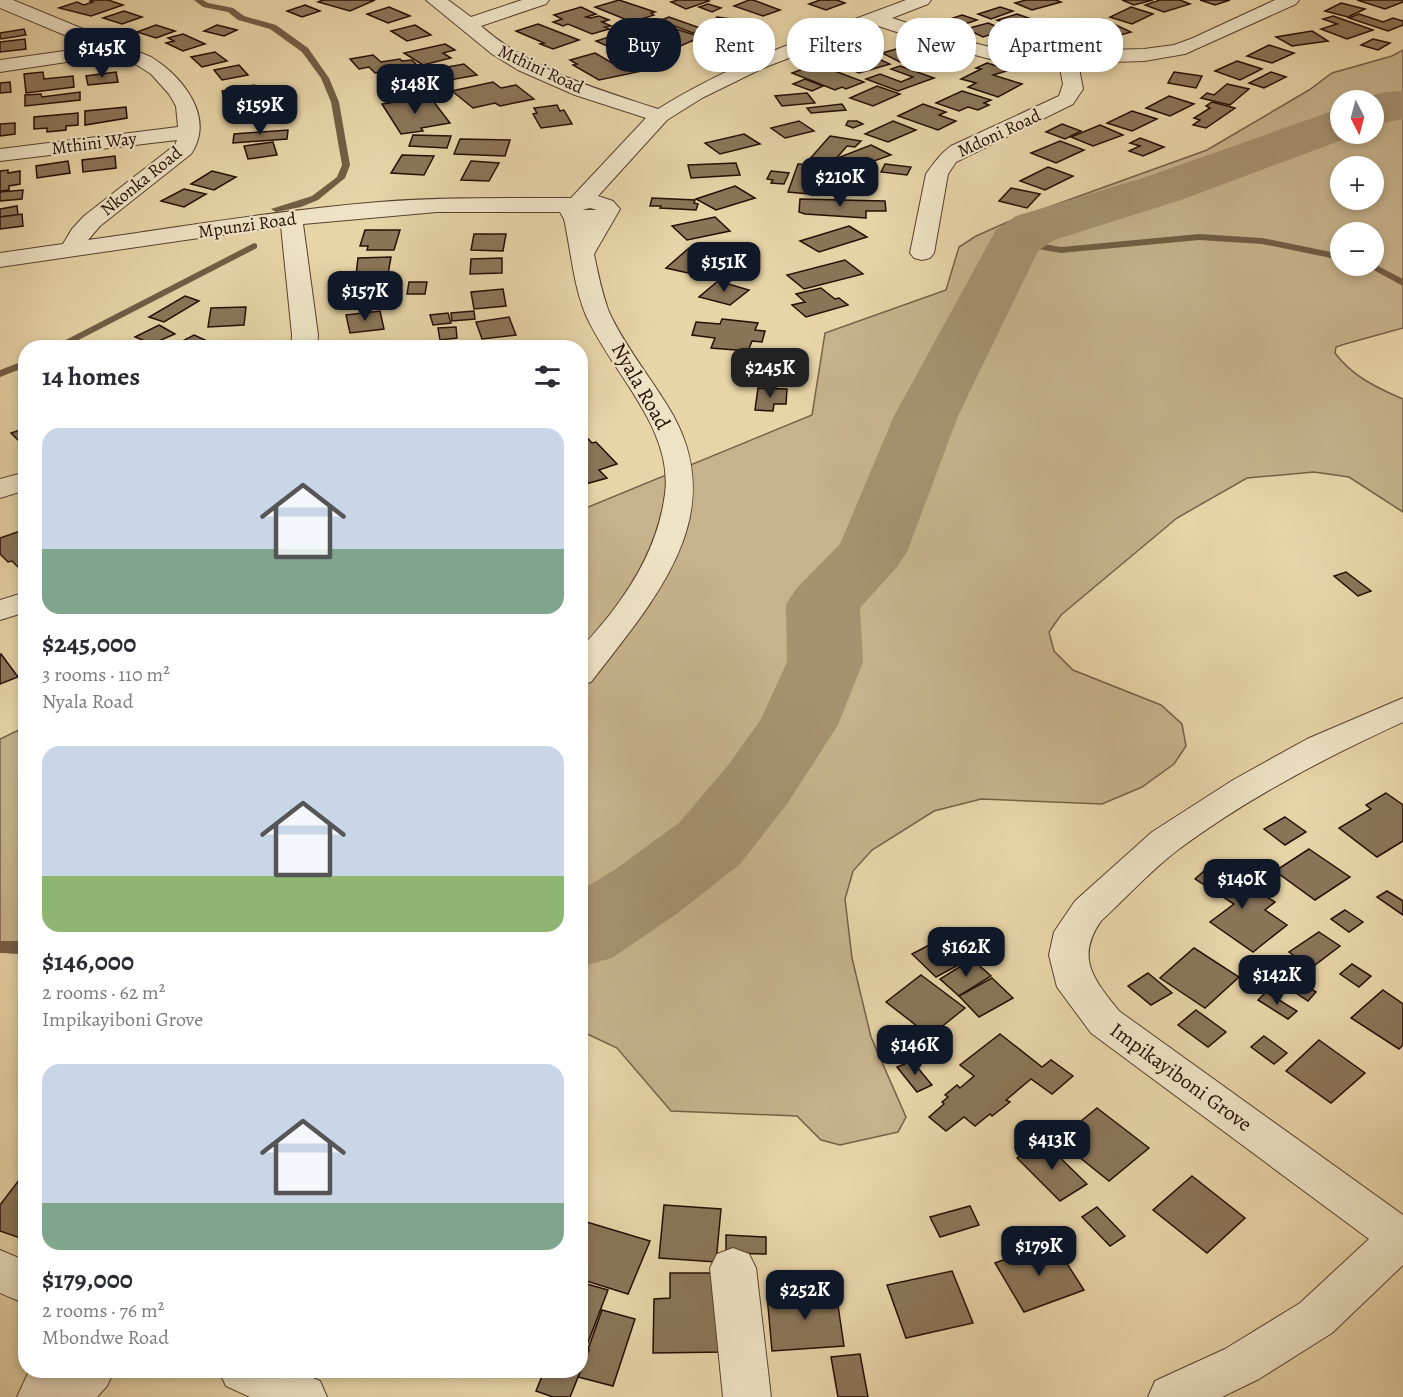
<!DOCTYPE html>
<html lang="en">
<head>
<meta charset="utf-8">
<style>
  :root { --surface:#fff; --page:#f2f2f3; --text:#2b2b33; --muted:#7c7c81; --accent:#111827 }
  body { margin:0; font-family:Alegreya,serif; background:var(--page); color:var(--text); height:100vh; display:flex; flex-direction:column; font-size:22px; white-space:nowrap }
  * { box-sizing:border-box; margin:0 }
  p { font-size:20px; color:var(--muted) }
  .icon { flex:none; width:33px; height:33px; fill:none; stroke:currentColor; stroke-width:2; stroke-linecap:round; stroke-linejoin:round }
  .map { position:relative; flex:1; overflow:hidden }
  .panel { position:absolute; left:18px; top:340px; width:570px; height:1038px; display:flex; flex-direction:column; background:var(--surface); border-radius:24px; box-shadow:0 3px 9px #0003 }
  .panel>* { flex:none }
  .guide { position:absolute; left:606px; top:18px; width:570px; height:54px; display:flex; gap:12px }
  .needle { width:39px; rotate:174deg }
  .controls { position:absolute; left:1330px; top:90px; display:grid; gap:12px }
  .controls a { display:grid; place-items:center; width:54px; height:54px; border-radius:50%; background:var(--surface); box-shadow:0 3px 9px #0003; font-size:30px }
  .price { position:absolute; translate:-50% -51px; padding:0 14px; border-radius:12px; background:var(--accent); color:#fff; font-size:20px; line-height:39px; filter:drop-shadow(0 2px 3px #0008) }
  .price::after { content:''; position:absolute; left:50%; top:36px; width:18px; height:14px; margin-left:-9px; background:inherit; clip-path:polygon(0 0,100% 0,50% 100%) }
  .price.selected { background:#222; color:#fff }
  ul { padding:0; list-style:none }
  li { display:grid; align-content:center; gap:12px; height:318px; padding:0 24px }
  li span { display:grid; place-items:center; height:186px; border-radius:18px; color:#555 }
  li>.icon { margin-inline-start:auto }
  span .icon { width:108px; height:108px; fill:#fffc; stroke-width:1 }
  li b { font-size:26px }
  h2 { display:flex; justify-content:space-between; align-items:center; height:72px; padding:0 24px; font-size:26px }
  .tag { padding:0 21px; border-radius:24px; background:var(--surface); box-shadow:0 3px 9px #0003; font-size:21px; line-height:54px }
  .tag.selected { background:var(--accent); color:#fff }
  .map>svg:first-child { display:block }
</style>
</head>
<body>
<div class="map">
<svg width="1403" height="1397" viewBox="0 0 1403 1397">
  <rect width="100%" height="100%" fill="#e7d4a7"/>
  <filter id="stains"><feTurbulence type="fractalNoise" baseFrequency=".00333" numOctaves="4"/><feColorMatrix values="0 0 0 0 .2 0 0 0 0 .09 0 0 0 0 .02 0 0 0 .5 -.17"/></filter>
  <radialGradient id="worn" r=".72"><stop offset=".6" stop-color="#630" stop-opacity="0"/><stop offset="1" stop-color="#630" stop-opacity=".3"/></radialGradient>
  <g fill="#c6b28b" stroke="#766048" stroke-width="1.5" fill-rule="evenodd">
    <path d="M 1403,50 L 1403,328 L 1345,344 L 1336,347 L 1335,353 C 1352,376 1377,388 1403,399 L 1403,512 L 1349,477 L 1314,472 L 1247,478 L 1177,518 L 1061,615 L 1049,632 L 1054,651 L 1073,670 L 1161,705 L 1182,724 L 1186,746 L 1174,764 L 1142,787 L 1102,804 L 981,799 L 934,811 L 872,850 L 853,871 L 845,899 L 852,958 L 871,1037 L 906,1117 L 898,1132 L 840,1145 L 821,1140 L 797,1116 L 671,1111 L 617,1048 L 581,1031 L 581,510 L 812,415 L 825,333 L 946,290 L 959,247 L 976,236 L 1010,221 L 1207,150 L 1309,90 L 1332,73 L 1392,56 ZM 1341,100 L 1374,100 L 1374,134 L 1341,134 ZM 1341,166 L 1374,166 L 1374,200 L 1341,200 ZM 1341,232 L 1374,232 L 1374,266 L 1341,266 Z"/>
    <polygon points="25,727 25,954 0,952 0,739"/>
  </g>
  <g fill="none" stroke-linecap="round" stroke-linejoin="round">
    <g fill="#735d45" fill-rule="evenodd">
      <polygon points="194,0 203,0 208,3 233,8 244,16 276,25 308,48 329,78 339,102 350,165 345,178 318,200 301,207 276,212 271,209 312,196 337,177 342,165 331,102 321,78 302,52 270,29 238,20 228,12 203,7"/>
      <polygon points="1199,234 1262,238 1341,254 1341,260 1262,244 1199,240 1061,253 1015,245 1010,242 1015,239 1061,247"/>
      <polygon points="254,243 257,244 257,248 63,348 50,348"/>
      <polygon points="1374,264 1403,279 1403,286 1366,266"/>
      <polygon points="26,360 26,367 0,377 0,370"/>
      <rect x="0" y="941" width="26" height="12"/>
    </g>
    <g fill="#a69170" fill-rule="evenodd">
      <polygon points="1403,91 1403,119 1374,125 1374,100 1356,100 1385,92"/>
      <polygon points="1341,108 1341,134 1358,134 1181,200 1054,240 1038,251 958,416 907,552 897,567 860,608 863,662 838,725 787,804 740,864 678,913 612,958 580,967 580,891 616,869 680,822 729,764 761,719 787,662 786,604 797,588 840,544 894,416 996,230 1016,216 1143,178"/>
    </g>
  </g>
  <g fill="#8b7559" stroke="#270e04" stroke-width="1.5">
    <polygon points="108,0 123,5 91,16 59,8 77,2 84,5 93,2 90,1 92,0"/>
    <polygon points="323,0 375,0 350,11 318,2"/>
    <polygon points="619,0 655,12 651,13 654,15 632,22 595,7"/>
    <polygon points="678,0 706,0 709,1 686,9 671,2"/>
    <polygon points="749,0 753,0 780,10 763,16 734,6"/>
    <polygon points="820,0 837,0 845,3 826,10 809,4"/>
    <polygon points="1026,0 1056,0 1061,2 1032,10 1015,3"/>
    <polygon points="1122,0 1153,0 1134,5"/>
    <polygon points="1160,0 1180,0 1190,4 1164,12 1145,5"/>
    <polygon points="1200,0 1230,0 1215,5"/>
    <polygon points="1357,0 1403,0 1403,2 1385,9"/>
    <polygon points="1341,3 1365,9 1348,17 1325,11"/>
    <polygon points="708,4 721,8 712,12 699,7"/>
    <polygon points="305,5 320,11 302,17 287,11"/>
    <polygon points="389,7 410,16 388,23 367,14"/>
    <polygon points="581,7 596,14 586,17 590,18 599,16 609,20 602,22 611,26 605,27 609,29 592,34 568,24 563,26 553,22 562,19 554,15"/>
    <polygon points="1000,7 1013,11 991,19 978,14"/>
    <polygon points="1131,7 1153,14 1132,24 1110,17"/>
    <polygon points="124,11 142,17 122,24 103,18"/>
    <polygon points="1017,14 1037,21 1017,28 997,20"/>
    <polygon points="1359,14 1383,22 1393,18 1403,21 1403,25 1388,31 1349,18"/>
    <polygon points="962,15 977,20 953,28 938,23"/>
    <polygon points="1333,16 1373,30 1347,39 1321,29 1337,24 1323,19"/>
    <polygon points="669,17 703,29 693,33 672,25 647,34 634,30"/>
    <polygon points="717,17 747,21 741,28 745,29 739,35 719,32 707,28"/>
    <polygon points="1103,19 1131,32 1113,37 1105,33 1067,43 1057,38 1070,35 1060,30"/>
    <polygon points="988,23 1005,30 983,37 966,29"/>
    <polygon points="538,24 579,40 553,49 540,44 544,43 516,31"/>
    <polygon points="156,25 175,31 156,38 137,32"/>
    <polygon points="217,25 237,30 224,36 204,31"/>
    <polygon points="415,25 431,35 407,41 391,31"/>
    <polygon points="673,28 701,37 678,47 659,40 663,39 654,35"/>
    <polygon points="24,29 26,35 1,39 0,36 0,33"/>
    <polygon points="628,31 675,49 646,61 619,50 637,44 632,42 614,49 596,41"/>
    <polygon points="1312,31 1328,41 1292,46 1276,37"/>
    <polygon points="183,34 205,44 183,51 166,43 174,41 168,38"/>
    <polygon points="25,39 26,49 0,52 0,42"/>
    <polygon points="1373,39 1390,43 1378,50 1361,45"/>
    <polygon points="445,44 455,50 443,53 451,58 423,65 404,53"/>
    <polygon points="843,45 854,50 842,53 831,49"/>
    <polygon points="1269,45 1294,53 1272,63 1247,56"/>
    <polygon points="907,46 925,55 900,62 882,53"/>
    <polygon points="215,52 227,61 202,67 191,57"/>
    <polygon points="595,53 612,63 621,60 642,71 599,80 573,65 577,64 570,60"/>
    <polygon points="373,55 381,62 400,59 402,61 412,60 417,65 375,73 369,67 359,69 350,59"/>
    <polygon points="872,56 890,64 859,73 841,65"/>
    <polygon points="1237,61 1262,69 1240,80 1215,71"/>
    <polygon points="987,63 1010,70 993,75 1022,84 998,97 968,87 976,83 961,79 981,69 976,68"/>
    <polygon points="464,64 477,75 450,80 437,69"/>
    <polygon points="816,64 864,82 846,89 842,87 835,90 792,73"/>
    <polygon points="239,65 248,75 222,80 214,70"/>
    <polygon points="900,66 934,78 898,91 866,79 880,74 901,82 913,77 891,69"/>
    <polygon points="43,72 44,79 73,76 74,87 26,93 24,74"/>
    <polygon points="116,72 118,82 88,85 86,76"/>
    <polygon points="1174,72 1202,76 1196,88 1168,83"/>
    <polygon points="1271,72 1286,77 1264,88 1249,83"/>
    <polygon points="805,79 823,86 812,91 793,84"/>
    <polygon points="10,82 11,92 0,93 0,83"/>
    <polygon points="493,82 501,88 516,85 534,99 500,106 495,103 473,108 452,91"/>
    <polygon points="1227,84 1249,89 1230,105 1201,98 1207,93 1214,95"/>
    <polygon points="254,85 258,99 225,102 222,91"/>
    <polygon points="877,86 900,94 873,106 850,98"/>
    <polygon points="962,91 991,100 984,103 989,105 978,110 968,107 959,111 936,103"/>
    <polygon points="80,92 80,100 25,106 25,95 41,94 42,97"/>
    <polygon points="807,93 815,103 782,106 775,96"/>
    <polygon points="1169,96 1194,104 1170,116 1146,108"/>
    <polygon points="430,97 450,123 421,128 423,131 401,134 382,104"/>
    <polygon points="1212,102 1235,108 1206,128 1193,125 1200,120 1194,118 1210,108 1206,106"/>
    <polygon points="842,104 846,110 811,113 807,108"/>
    <polygon points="923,104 946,112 939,115 956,121 938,130 898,116"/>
    <polygon points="557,105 560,111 564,110 572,124 541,128 533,114 537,113 534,108"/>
    <polygon points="126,107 127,118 85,125 85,111"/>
    <polygon points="1132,111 1157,119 1132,131 1107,123"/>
    <polygon points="78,113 78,125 66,126 66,130 47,132 47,128 34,129 34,117"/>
    <polygon points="799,121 814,131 785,138 771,128"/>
    <polygon points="848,121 857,121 863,124 853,128 846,125"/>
    <polygon points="893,121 916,130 888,142 865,134"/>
    <polygon points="15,123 15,134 0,136 0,124"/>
    <polygon points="1062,124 1081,131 1065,139 1046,132"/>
    <polygon points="1100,125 1123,135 1093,146 1071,137"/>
    <polygon points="288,130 287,139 233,143 234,134"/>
    <polygon points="744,134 760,144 720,154 705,143"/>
    <polygon points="413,135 451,136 447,148 409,146"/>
    <polygon points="830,136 861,141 855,147 847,146 834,161 830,161 827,164 808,161"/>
    <polygon points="1140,138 1164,147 1143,156 1129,151 1140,146 1130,143"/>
    <polygon points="460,139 510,140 505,156 454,154"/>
    <polygon points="1060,141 1084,150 1056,163 1031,153"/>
    <polygon points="273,142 277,155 248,159 244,146"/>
    <polygon points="871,145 891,155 860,166 840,157"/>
    <polygon points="402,155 434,156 424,175 391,173"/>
    <polygon points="115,156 116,168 83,172 82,160"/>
    <polygon points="68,161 70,173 37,178 36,166"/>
    <polygon points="471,161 499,163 489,181 461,180"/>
    <polygon points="736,163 740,175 691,178 688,165"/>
    <polygon points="798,164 819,166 809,194 788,192"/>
    <polygon points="885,164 911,167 907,175 881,172"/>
    <polygon points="824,165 847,168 843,175 820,172"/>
    <polygon points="1048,167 1073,176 1045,190 1020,181"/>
    <polygon points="8,170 8,173 20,171 20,184 9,186 9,190 0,191 0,171"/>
    <polygon points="212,171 236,177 214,190 191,184"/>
    <polygon points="771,171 789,173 784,184 771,183 773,180 767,179"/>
    <polygon points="826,176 873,178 872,191 825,190"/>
    <polygon points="735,186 755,198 716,210 696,199"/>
    <polygon points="1011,188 1040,194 1027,208 999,201"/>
    <polygon points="184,189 206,194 184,207 161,201"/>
    <polygon points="23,190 22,199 0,201 0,192"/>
    <polygon points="652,198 695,200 694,203 698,204 696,210 660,208 661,206 650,206"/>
    <polygon points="800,199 885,201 886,211 866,211 866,218 805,214 799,212"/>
    <polygon points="17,206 18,215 0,217 0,209"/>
    <polygon points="22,214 23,226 0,229 0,217"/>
    <polygon points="715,217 730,231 687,240 672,226"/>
    <polygon points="849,226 867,237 819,252 800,241"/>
    <polygon points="365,230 400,230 394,250 367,250 368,246 360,246"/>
    <polygon points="474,234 506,234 503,251 471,250"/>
    <polygon points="689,248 719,256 697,275 666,268"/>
    <polygon points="391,257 388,274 356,275 358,258"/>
    <polygon points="502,258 502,273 470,274 471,259"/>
    <polygon points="845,260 863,274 804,289 787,275"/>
    <polygon points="718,281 749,290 730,305 699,297"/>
    <polygon points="409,282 427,282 425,294 407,294"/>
    <polygon points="382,288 381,306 347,308 348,290"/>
    <polygon points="821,288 835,299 839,298 848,305 806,317 792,305 805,302 796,294"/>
    <polygon points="503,289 506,306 474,309 471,292"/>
    <polygon points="185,296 199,301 164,322 149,317"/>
    <polygon points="246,307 244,325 208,327 211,308"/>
    <polygon points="380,311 384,329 350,333 346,315"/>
    <polygon points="474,311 475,319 452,321 451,313"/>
    <polygon points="448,313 451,323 433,325 430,315"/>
    <polygon points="509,317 516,335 482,339 476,322"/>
    <polygon points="722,319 758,323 755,330 765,331 762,342 752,341 748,351 711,348 715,338 692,335 696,322 720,324"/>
    <polygon points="159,325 175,334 152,344 135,337"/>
    <polygon points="456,327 457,338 440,340 438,328"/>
    <polygon points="194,335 222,348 169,348"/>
    <polygon points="516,341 520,348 483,347"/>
    <polygon points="396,342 397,348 359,347"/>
    <polygon points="758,388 787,389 786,404 774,404 773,411 755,410"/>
    <polygon points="26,428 26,448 11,433"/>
    <polygon points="580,430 592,443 596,442 617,464 599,470 607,478 582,485"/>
    <polygon points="26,529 26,571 23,572 12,561 8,562 0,554 0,538"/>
    <polygon points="1346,572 1371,591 1358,596 1334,576"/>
    <polygon points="1,654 18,677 0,684 0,655"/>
    <polygon points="1386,793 1403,805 1403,841 1377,857 1339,828 1371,809 1366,805"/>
    <polygon points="1285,817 1306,832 1285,845 1264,829"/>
    <polygon points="1309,849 1350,877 1315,900 1275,871"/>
    <polygon points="1212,864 1275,902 1265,910 1287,925 1253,952 1210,922 1234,904 1195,879"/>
    <polygon points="1387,891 1403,901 1403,915 1377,897"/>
    <polygon points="1345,910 1363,922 1349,932 1331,919"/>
    <polygon points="958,930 982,952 936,977 912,954"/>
    <polygon points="1319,932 1340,946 1311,968 1289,952"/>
    <polygon points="1194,948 1239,977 1205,1008 1160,978"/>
    <polygon points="972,959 991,976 959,996 940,979"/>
    <polygon points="1352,964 1371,976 1359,987 1340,974"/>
    <polygon points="1148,973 1172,993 1151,1005 1128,986"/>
    <polygon points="1287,973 1316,992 1308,1001 1278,981"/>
    <polygon points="921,975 965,1008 930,1036 886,1002"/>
    <polygon points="992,978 1013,998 979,1017 959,996"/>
    <polygon points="1383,990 1403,1004 1403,1045 1399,1049 1351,1018"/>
    <polygon points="1266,992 1297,1011 1288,1019 1258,1000"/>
    <polygon points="1196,1010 1226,1032 1208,1047 1178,1025"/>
    <polygon points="1000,1034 1042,1067 1051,1060 1073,1076 1052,1094 1031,1079 1006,1100 1010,1102 992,1116 990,1114 975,1126 964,1117 946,1131 929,1117 944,1104 942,1102 948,1097 945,1095 957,1085 960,1088 974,1076 960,1065"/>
    <polygon points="1264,1036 1287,1053 1274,1064 1251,1047"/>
    <polygon points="1319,1040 1365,1073 1331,1103 1286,1071"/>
    <polygon points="912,1061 932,1085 917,1092 897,1067"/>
    <polygon points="1097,1108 1149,1148 1109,1181 1058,1140"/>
    <polygon points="1043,1141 1087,1184 1060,1201 1017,1158"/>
    <polygon points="26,1171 26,1236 23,1239 0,1231 0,1205"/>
    <polygon points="1192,1176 1245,1218 1207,1253 1153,1210"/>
    <polygon points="664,1205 721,1209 716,1262 659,1258"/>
    <polygon points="970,1206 979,1225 940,1237 930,1217"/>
    <polygon points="1097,1207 1125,1236 1110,1246 1082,1217"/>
    <polygon points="580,1220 650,1241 628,1294 580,1279"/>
    <polygon points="726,1235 766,1237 766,1254 726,1253"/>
    <polygon points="1053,1242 1084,1290 1024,1312 995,1263"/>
    <polygon points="952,1271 973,1323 906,1338 887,1285"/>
    <polygon points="670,1273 721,1273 723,1352 653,1353 654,1299 670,1298"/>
    <polygon points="580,1282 608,1290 587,1345 580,1343"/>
    <polygon points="836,1292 844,1346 772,1351 767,1295"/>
    <polygon points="602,1310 635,1319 613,1386 578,1377"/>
    <polygon points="580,1348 589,1350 570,1397 553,1397 536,1391 544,1371 580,1371"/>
    <polygon points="860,1354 868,1397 838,1397 831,1357"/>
  </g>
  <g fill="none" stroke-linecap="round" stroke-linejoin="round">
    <g stroke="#57402d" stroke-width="2">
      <g id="minor">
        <path d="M 0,0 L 13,0 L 151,57 C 182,76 216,117 191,154 L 100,226 L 88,240 C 185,226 282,210 379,202 C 443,197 507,198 571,198 L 646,118 L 575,95 L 518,70 L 492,54 L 426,0 L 448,0 L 471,17 L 522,0 L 549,0 L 546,4 L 481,26 C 532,71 595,88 658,109 C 735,61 821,32 906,0 L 931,0 L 928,4 L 892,18 L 954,38 L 998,49 L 1067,51 L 1144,49 L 1174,45 L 1193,38 L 1275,0 L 1299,0 L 1296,4 L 1185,54 L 1144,61 L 1078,63 L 1083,89 L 1073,104 L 956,162 L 948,174 L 934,253 L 930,258 L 922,260 L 914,258 L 910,253 L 926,174 C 934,163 940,154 951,146 L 1059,96 L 1063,84 L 1059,63 L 998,61 L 940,46 L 875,25 L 763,68 L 702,98 L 667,120 L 598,196 L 613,201 L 620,209 L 594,254 C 598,274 602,293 609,312 C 624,345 648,374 667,405 C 735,512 655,599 591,682 L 580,685 C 580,676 578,662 580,653 C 584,643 604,623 611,613 C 639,577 659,539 665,494 C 674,427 609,370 585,313 C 573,283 571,250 564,219 L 560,212 L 437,212 L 303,224 L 318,335 L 317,348 L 291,348 L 292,335 L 281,226 L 0,267 L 0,253 L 63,244 L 72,229 L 84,216 L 175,145 L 177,140 L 0,161 L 0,149 L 178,127 L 176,106 L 169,94 L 151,74 L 137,65 L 113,55 L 0,72 L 0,60 L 93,47 L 0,8 ZM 590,208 L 597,210 L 582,210 Z"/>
        <polygon points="26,472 26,490 0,498 0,479"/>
        <polygon points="26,592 26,612 0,620 0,600"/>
        <path d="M 1403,698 L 1403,722 C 1325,758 1249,797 1179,849 C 1151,870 1127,897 1101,921 C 1075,958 1094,980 1119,1011 L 1403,1215 L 1403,1265 L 1332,1333 L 1259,1379 L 1222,1397 L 1148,1397 L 1155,1381 L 1225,1349 L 1300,1303 L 1369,1239 L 1091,1033 L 1057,987 L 1049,955 L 1054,932 L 1075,901 L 1152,832 L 1233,780 L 1307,739 Z"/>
        <polygon points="733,1248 749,1254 756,1268 771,1397 723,1397 710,1268 717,1254"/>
        <polygon points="0,1250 26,1261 26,1304 0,1293"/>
        <polygon points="29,1371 114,1371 107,1386 97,1397 17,1397"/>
        <polygon points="219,1371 296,1371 320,1381 327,1397 250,1397 226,1386"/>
      </g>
    </g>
    <use href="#minor" fill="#efe3c6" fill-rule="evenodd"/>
  </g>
  <g text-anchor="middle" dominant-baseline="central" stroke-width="4.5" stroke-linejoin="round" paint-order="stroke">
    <g font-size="18" fill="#270e04" stroke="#efe3c6">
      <text transform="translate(541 69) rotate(25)">Mthini Road</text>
      <text transform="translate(999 133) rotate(-25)">Mdoni Road</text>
      <text transform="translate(94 143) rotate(-7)">Mthini Way</text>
      <text transform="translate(141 181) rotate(-39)">Nkonka Road</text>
      <text transform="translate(247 225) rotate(-8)">Mpunzi Road</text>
    </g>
    <g font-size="21" fill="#270e04" stroke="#efe3c6">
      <text transform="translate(641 386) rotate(60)">Nyala Road</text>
      <text transform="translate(1181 1077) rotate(36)">Impikayiboni Grove</text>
    </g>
  </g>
  <rect width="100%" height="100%" filter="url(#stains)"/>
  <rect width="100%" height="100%" fill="url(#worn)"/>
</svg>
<div class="controls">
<a><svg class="needle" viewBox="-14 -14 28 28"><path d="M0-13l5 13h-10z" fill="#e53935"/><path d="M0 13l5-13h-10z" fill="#7c7c81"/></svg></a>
<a>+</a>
<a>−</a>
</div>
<b class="price" style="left:102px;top:79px">$145K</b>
<b class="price" style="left:415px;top:115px">$148K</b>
<b class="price" style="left:260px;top:136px">$159K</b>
<b class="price" style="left:840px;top:208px">$210K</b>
<b class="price" style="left:724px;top:293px">$151K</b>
<b class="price" style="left:365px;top:322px">$157K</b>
<b class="price selected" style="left:770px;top:399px">$245K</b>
<b class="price" style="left:1242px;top:910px">$140K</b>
<b class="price" style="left:966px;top:978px">$162K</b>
<b class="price" style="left:1277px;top:1006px">$142K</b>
<b class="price" style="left:915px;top:1076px">$146K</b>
<b class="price" style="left:1052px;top:1171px">$413K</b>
<b class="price" style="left:1039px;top:1277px">$179K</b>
<b class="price" style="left:805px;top:1321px">$252K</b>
<div class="guide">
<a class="tag selected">Buy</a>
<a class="tag">Rent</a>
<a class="tag">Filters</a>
<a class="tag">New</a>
<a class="tag">Apartment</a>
</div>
<section class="panel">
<h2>14 homes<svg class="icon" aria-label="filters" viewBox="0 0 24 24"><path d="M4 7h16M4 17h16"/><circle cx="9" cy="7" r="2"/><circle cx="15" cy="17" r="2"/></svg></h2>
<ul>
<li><span style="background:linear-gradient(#c9d6e8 65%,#7fa58c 0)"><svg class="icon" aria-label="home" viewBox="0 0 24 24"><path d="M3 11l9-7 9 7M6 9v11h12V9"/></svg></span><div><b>$245,000</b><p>3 rooms · 110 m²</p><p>Nyala Road</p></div></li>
<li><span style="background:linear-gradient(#c9d6e8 70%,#8fb573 0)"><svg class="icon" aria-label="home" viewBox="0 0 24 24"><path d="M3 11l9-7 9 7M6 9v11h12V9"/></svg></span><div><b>$146,000</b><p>2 rooms · 62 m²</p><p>Impikayiboni Grove</p></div></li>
<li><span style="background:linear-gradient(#c9d6e8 75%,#7fa58c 0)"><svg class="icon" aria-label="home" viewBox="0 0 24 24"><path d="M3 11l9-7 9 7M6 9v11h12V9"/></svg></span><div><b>$179,000</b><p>2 rooms · 76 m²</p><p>Mbondwe Road</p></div></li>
</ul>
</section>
</div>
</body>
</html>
